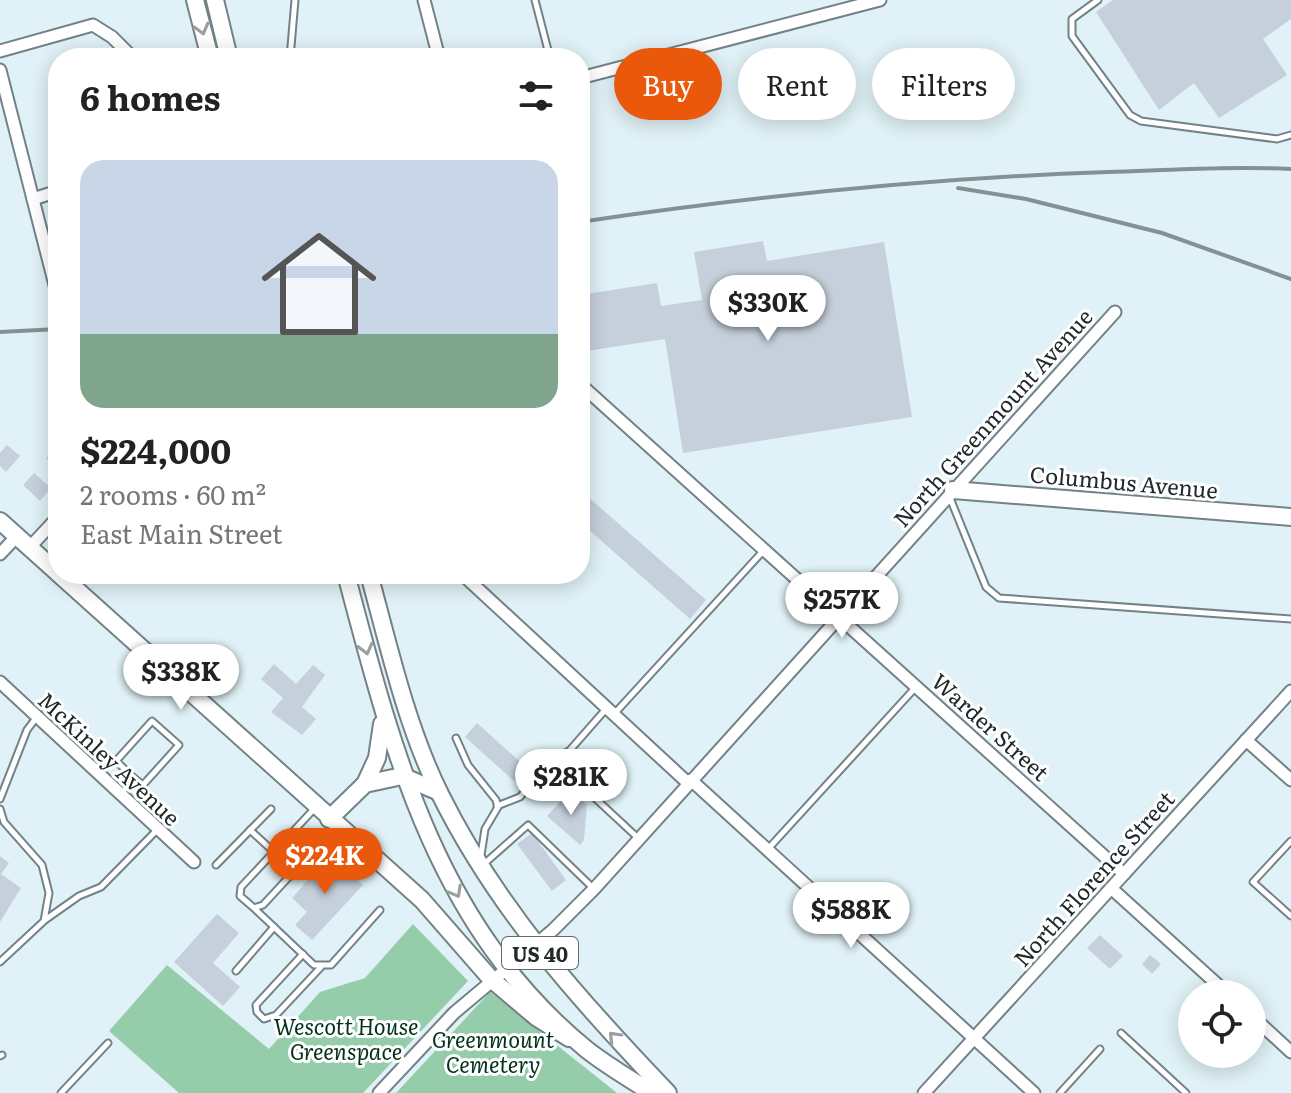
<!DOCTYPE html>
<html lang="en">
<head>
<meta charset="utf-8">
<style>
  :root { --surface:#fff; --page:#f2f2f2; --text:#222; --muted:#767676; --line:#e0e0e0; --accent:#ea580c }
  body { margin:0; font-family:Literata,serif; background:var(--page); color:var(--text); height:100vh; display:flex; flex-direction:column; font-size:30px; white-space:nowrap }
  * { box-sizing:border-box; margin:0 }
  p { font-size:26px; color:var(--muted) }
  .icon { flex:none; width:44px; height:44px; fill:none; stroke:currentColor; stroke-width:2; stroke-linecap:round; stroke-linejoin:round }
  .map { position:relative; flex:1; overflow:hidden }
  .side { position:absolute; left:48px; top:48px; width:542px; height:536px; display:flex; flex-direction:column; background:var(--surface); border-radius:32px; box-shadow:0 4px 20px #0003 }
  .side>* { flex:none }
  .banner { position:absolute; left:614px; top:48px; width:556px; height:72px; display:flex; gap:16px }
  .buttons { position:absolute; left:1178px; top:980px; display:grid; gap:16px }
  .buttons a { display:grid; place-items:center; width:88px; height:88px; border-radius:50%; background:var(--surface); box-shadow:0 4px 20px #0003; font-size:40px }
  .price { position:absolute; translate:-50% -68px; padding:0 18px; border-radius:28px; background:#fff; color:#222; font-size:26px; line-height:52px; filter:drop-shadow(0 2px 4px #0008) }
  .price::after { content:''; position:absolute; left:50%; top:48px; width:24px; height:18px; margin-left:-12px; background:inherit; clip-path:polygon(0 0,100% 0,50% 100%) }
  .price.active { background:var(--accent); color:#fff }
  ul { padding:0; list-style:none }
  li { display:grid; align-content:center; gap:16px; height:424px; padding:0 32px }
  li+li { border-top:2px solid var(--line) }
  li span { display:grid; place-items:center; height:248px; border-radius:24px; color:#555 }
  li>.icon { margin-inline-start:auto }
  span .icon { width:144px; height:144px; fill:#fffc; stroke-width:1 }
  li b { font-size:34px }
  h2 { display:flex; justify-content:space-between; align-items:center; height:96px; padding:0 32px; font-size:34px }
  .chip { padding:0 28px; border-radius:36px; background:var(--surface); box-shadow:0 4px 20px #0003; font-size:28px; line-height:72px }
  .chip.active { background:var(--accent); color:#fff }
  .map>svg:first-child { display:block }
</style>
</head>
<body>
<div class="map">
<svg width="1291" height="1093" viewBox="0 0 1291 1093">
  <rect width="100%" height="100%" fill="#e0f2f7"/>
  <g fill="#95ccaa">
    <polygon points="413,924 468,981 363,1093 179,1093 109,1031 167,965 269,1049 320,992 365,978"/>
    <polygon points="490,992 617,1093 396,1093"/>
  </g>
  <g fill="#c6d0dc">
    <polygon points="1113,0 1291,0 1291,19 1263,39 1287,75 1219,118 1194,83 1159,110 1096,12"/>
    <polygon points="763,241 767,261 884,242 912,417 683,453 665,339 580,352 580,295 657,283 661,306 702,300 694,252"/>
    <polygon points="7,445 20,456 6,472 0,466 0,453"/>
    <polygon points="58,446 58,469 46,458"/>
    <polygon points="34,473 51,488 40,501 23,485"/>
    <polygon points="580,490 706,600 690,619 580,522"/>
    <polygon points="274,664 296,684 313,665 325,675 302,707 316,719 302,735 271,712 283,698 261,679"/>
    <polygon points="477,723 527,768 515,782 465,737"/>
    <polygon points="571,790 587,805 584,840 580,845 547,816"/>
    <polygon points="532,833 566,880 552,891 517,844"/>
    <polygon points="330,855 363,885 312,940 295,925 307,912 292,898"/>
    <polygon points="0,856 9,863 1,874 21,888 0,922"/>
    <polygon points="217,914 239,933 213,963 240,987 223,1006 174,962"/>
    <polygon points="1100,935 1123,956 1110,969 1087,948"/>
    <polygon points="1150,955 1161,964 1152,974 1142,964"/>
  </g>
  <g fill="none" stroke-linecap="round" stroke-linejoin="round">
    <g stroke="#728287" stroke-width="9">
      <g id="lane">
        <polyline points="535,0 550,58"/>
        <polyline points="1098,0 1072,19 1072,36 1130,115 1141,121 1277,139 1291,135"/>
        <polyline points="290,58 295,0"/>
        <polyline points="950,498 986,587 999,598 1291,619"/>
        <polyline points="615,713 765,549"/>
        <polyline points="456,738 468,765 496,800 498,807 485,829 481,855"/>
        <polyline points="554,760 638,838"/>
        <polyline points="121,794 134,778 143,785 179,745 152,721 116,761 134,778"/>
        <polyline points="0,799 27,730 36,718"/>
        <polyline points="497,806 520,797 548,764 570,750 606,709"/>
        <polyline points="315,808 241,887 240,896 254,908 263,905 336,826"/>
        <polyline points="0,809 4,822 42,865 49,893 44,921 0,962"/>
        <polyline points="250,830 274,852"/>
        <polyline points="1291,841 1253,882 1291,916"/>
        <polyline points="768,849 915,688"/>
        <polyline points="484,864 528,825 594,889"/>
        <polyline points="216,865 271,809"/>
        <polyline points="255,909 314,965 331,965 380,910"/>
        <polyline points="45,920 79,896 101,887 157,830"/>
        <polyline points="303,954 256,1005 257,1012 264,1019 276,1015 321,967"/>
        <polyline points="236,971 274,927"/>
        <polyline points="1121,1033 1186,1093"/>
        <polyline points="0,1056 2,1055"/>
        <polyline points="61,1093 108,1043"/>
        <polyline points="1060,1093 1100,1049"/>
      </g>
    </g>
    <g stroke="#728287" stroke-width="15">
      <g id="street">
        <polyline points="424,0 439,58"/>
        <polyline points="0,51 93,25 112,37 133,58"/>
        <polyline points="0,70 58,297"/>
        <polyline points="580,78 880,0"/>
        <polyline points="33,199 58,191"/>
        <polyline points="580,384 1124,874"/>
        <polyline points="30,547 58,517"/>
        <polyline points="0,554 17,536"/>
        <polyline points="462,574 688,783"/>
        <polyline points="0,682 194,862"/>
        <polyline points="1246,740 1291,780"/>
        <polyline points="691,780 1034,1093"/>
        <polyline points="1111,888 1228,994"/>
        <polyline points="1252,1016 1291,1052"/>
        <polyline points="379,1093 454,1013 553,930 594,889 1115,312"/>
        <polyline points="924,1093 1291,691"/>
      </g>
    </g>
    <g stroke="#728287" stroke-width="20">
      <g id="secondary">
        <polyline points="953,490 1291,517"/>
        <polyline points="0,521 58,573"/>
        <polyline points="59,574 422,900 491,979 536,1017 569,1038"/>
      </g>
    </g>
    <g stroke="#728287" stroke-width="20">
      <g id="primary">
        <polyline points="195,0 210,58"/>
        <polyline points="215,0 229,58"/>
        <path d="M 346,574 C 393,752 436,926 586,1049 C 606,1065 630,1079 652,1093"/>
        <path d="M 369,574 C 389,647 406,725 440,794 C 497,909 580,1001 668,1093"/>
        <polyline points="365,784 377,758 382,724"/>
        <polyline points="329,819 365,784 402,776 439,792"/>
      </g>
    </g>
    <use href="#lane" stroke="#fff" stroke-width="5"/>
    <use href="#street" stroke="#fff" stroke-width="11"/>
    <use href="#secondary" stroke="#fff" stroke-width="16"/>
    <use href="#primary" stroke="#fff" stroke-width="16"/>
    <g stroke="#849194" stroke-width="4">
      <polyline points="958,188 1026,199 1162,233 1291,279"/>
      <path d="M 580,222 C 755,196 931,178 1108,172 C 1170,170 1229,166 1291,169"/>
      <polyline points="0,332 58,329"/>
    </g>
  </g>
  <defs><path id="oneway-chevron" d="M-2-3.5L2.5 0L-2 3.5" fill="none" stroke-width="1.6" stroke-linecap="round" stroke-linejoin="round" transform="scale(2)"/></defs>
  <g stroke="#9c9fa0">
    <use href="#oneway-chevron" transform="translate(202 29) rotate(75)"/>
    <use href="#oneway-chevron" transform="translate(366 649) rotate(76)"/>
    <use href="#oneway-chevron" transform="translate(456 892) rotate(61)"/>
    <use href="#oneway-chevron" transform="translate(614 1037) rotate(-134)"/>
  </g>
  <g text-anchor="middle" dominant-baseline="central" stroke-width="6" stroke-linejoin="round" paint-order="stroke">
    <rect fill="#fff" stroke="#64696b" stroke-width="2" x="502" y="937" width="76" height="32" rx="6"/>
    <g font-size="20" font-weight="bold" fill="#22292b">
      <text x="540" y="953">US 40</text>
    </g>
    <g font-size="22" fill="#22292b" stroke="#fff">
      <text transform="translate(992 417) rotate(-48)">North Greenmount Avenue</text>
      <text transform="translate(1124 481) rotate(5)">Columbus Avenue</text>
      <text transform="translate(991 726) rotate(42)">Warder Street</text>
      <text transform="translate(110 758) rotate(43)">McKinley Avenue</text>
      <text transform="translate(1093 878) rotate(-48)">North Florence Street</text>
    </g>
    <g font-size="22" font-style="italic" fill="#02321c" stroke="#fff">
      <text x="346" y="1025">Wescott House<tspan x="346" dy="25">Greenspace</tspan></text>
      <text x="493" y="1038">Greenmount<tspan x="493" dy="25">Cemetery</tspan></text>
    </g>
  </g>
</svg>
<div class="buttons">
<a><svg class="icon" aria-label="locate" viewBox="0 0 24 24"><circle cx="12" cy="12" r="6"/><path d="M12 2v4M12 18v4M2 12h4M18 12h4"/></svg></a>
</div>
<b class="price" style="left:768px;top:343px">$330K</b>
<b class="price" style="left:842px;top:640px">$257K</b>
<b class="price" style="left:181px;top:712px">$338K</b>
<b class="price" style="left:571px;top:817px">$281K</b>
<b class="price active" style="left:325px;top:896px">$224K</b>
<b class="price" style="left:851px;top:950px">$588K</b>
<div class="banner">
<a class="chip active">Buy</a>
<a class="chip">Rent</a>
<a class="chip">Filters</a>
</div>
<section class="side">
<h2>6 homes<svg class="icon" aria-label="filters" viewBox="0 0 24 24"><path d="M4 7h16M4 17h16"/><circle cx="9" cy="7" r="2"/><circle cx="15" cy="17" r="2"/></svg></h2>
<ul>
<li><span style="background:linear-gradient(#c9d6e8 70%,#7fa58c 0)"><svg class="icon" aria-label="home" viewBox="0 0 24 24"><path d="M3 11l9-7 9 7M6 9v11h12V9"/></svg></span><div><b>$224,000</b><p>2 rooms · 60 m²</p><p>East Main Street</p></div></li>
</ul>
</section>
</div>
</body>
</html>
